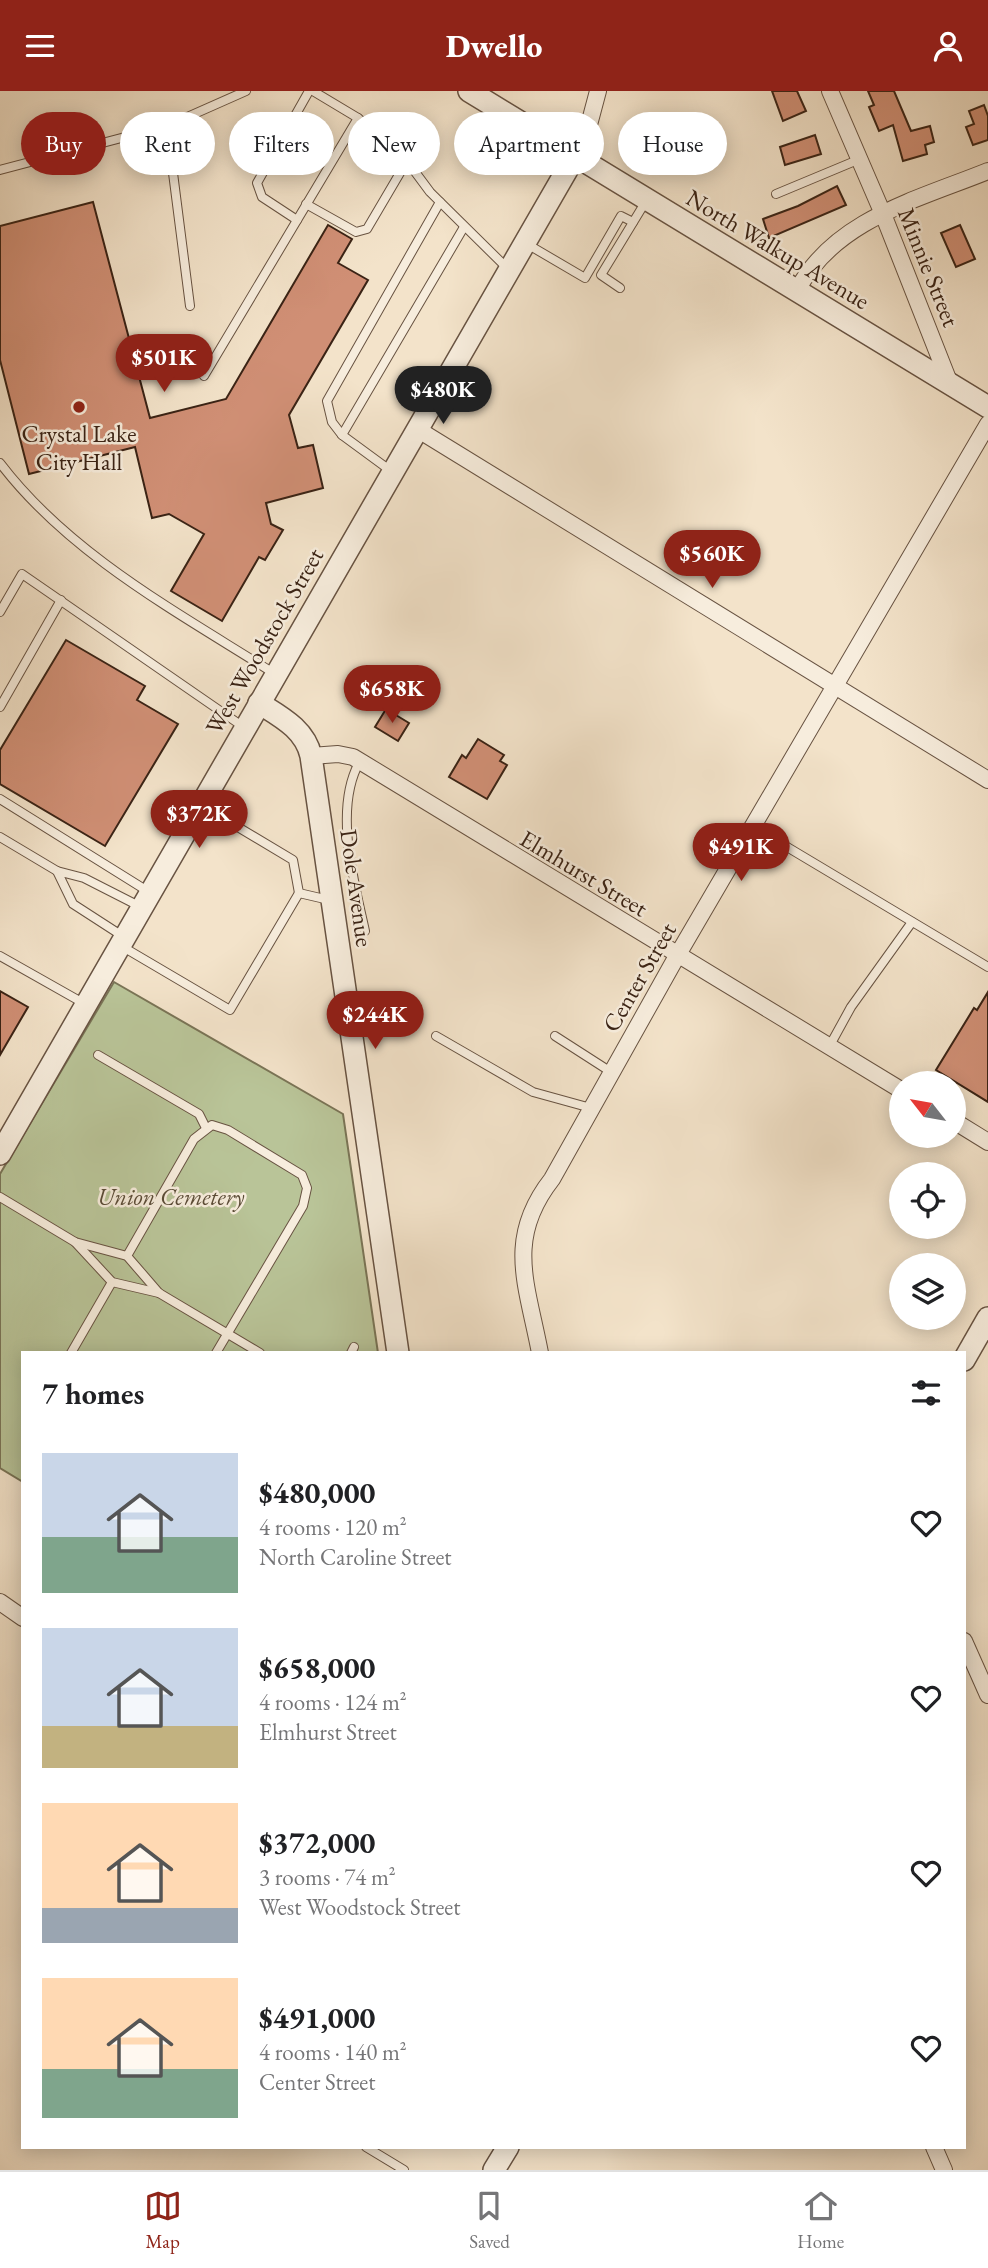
<!DOCTYPE html>
<html lang="en">
<head>
<meta charset="utf-8">
<style>
  :root { --surface:#fff; --page:#f6f6f6; --text:#202124; --muted:#757577; --line:#e0e0e0; --accent:#8f2418 }
  body { margin:0; font-family:"EB Garamond",serif; background:var(--page); color:var(--text); height:100vh; display:flex; flex-direction:column; font-size:26px; white-space:nowrap }
  * { box-sizing:border-box; margin:0 }
  p { font-size:23px; color:var(--muted) }
  .icon { flex:none; width:38px; height:38px; fill:none; stroke:currentColor; stroke-width:2; stroke-linecap:round; stroke-linejoin:round }
  .map { position:relative; flex:1; overflow:hidden }
  .drawer { position:absolute; left:21px; top:1260px; width:945px; height:798px; display:flex; flex-direction:column; background:var(--surface); border-radius:0px; box-shadow:0 4px 18px #0003 }
  .drawer>* { flex:none }
  .hud { position:absolute; left:21px; top:21px; width:947px; height:63px; display:flex; gap:14px }
  .needle { width:46px; rotate:301deg }
  .tools { position:absolute; left:889px; top:980px; display:grid; gap:14px }
  .tools a { display:grid; place-items:center; width:77px; height:77px; border-radius:50%; background:var(--surface); box-shadow:0 4px 18px #0003; font-size:35px }
  .price { position:absolute; translate:-50% -60px; padding:0 16px; border-radius:24px; background:var(--accent); color:#fff; font-size:23px; line-height:46px; filter:drop-shadow(0 2px 4px #0008) }
  .price::after { content:''; position:absolute; left:50%; top:42px; width:21px; height:16px; margin-left:-10px; background:inherit; clip-path:polygon(0 0,100% 0,50% 100%) }
  .price.current { background:#222; color:#fff }
  ul { padding:0; list-style:none }
  li { display:flex; align-items:center; gap:21px; height:175px; padding:0 21px }
  li span { display:grid; place-items:center; flex:none; width:196px; height:140px; border-radius:0px; color:#555 }
  li>.icon { margin-inline-start:auto }
  span .icon { width:84px; height:84px; fill:#fffc; stroke-width:1 }
  li b { font-size:30px }
  h2 { display:flex; justify-content:space-between; align-items:center; height:84px; padding:0 21px; font-size:30px }
  .chip { padding:0 24px; border-radius:32px; background:var(--surface); box-shadow:0 4px 18px #0003; font-size:24px; line-height:63px }
  .chip.current { background:var(--accent); color:#fff }
  header { display:flex; justify-content:space-between; align-items:center; height:91px; padding:0 21px; background:var(--accent); color:#fff; font-size:32px; font-weight:800 }
  .tab-bar { display:flex; justify-content:space-around; align-items:center; height:98px; border-top:2px solid var(--line); background:var(--surface); font-size:19px; color:var(--muted) }
  .tab-bar a { display:grid; justify-items:center; gap:4px }
  .tab-bar .current { color:var(--accent) }
  .map>svg:first-child { display:block }
</style>
</head>
<body>
<header><svg class="icon" aria-label="menu" viewBox="0 0 24 24"><path d="M4 6h16M4 12h16M4 18h16"/></svg>Dwello<svg class="icon" aria-label="person" viewBox="0 0 24 24"><circle cx="12" cy="8" r="4"/><path d="M4 21q1-7 8-7t8 7"/></svg></header>
<div class="map">
<svg width="988" height="2079" viewBox="0 0 988 2079">
  <rect width="100%" height="100%" fill="#f3e3ca"/>
  <filter id="stains"><feTurbulence type="fractalNoise" baseFrequency=".00286" numOctaves="4"/><feColorMatrix values="0 0 0 0 .2 0 0 0 0 .09 0 0 0 0 .02 0 0 0 .5 -.17"/></filter>
  <radialGradient id="worn" r=".72"><stop offset=".6" stop-color="#630" stop-opacity="0"/><stop offset="1" stop-color="#630" stop-opacity=".3"/></radialGradient>
  <polygon fill="#b9c498" stroke="#7a7456" stroke-width="2" points="114,891 343,1023 378,1262 23,1262 23,1391 0,1377 0,1083"/>
  <g fill="#d08f75" stroke="#3a2315" stroke-width="2">
    <polygon points="772,0 797,0 806,20 783,30"/>
    <polygon points="868,0 894,0 911,40 930,35 934,51 925,54 927,63 903,70 893,34 879,40 869,16 874,14"/>
    <polygon points="984,14 988,25 988,49 973,54 966,36 974,33 969,20"/>
    <polygon points="815,44 821,63 785,74 780,56"/>
    <polygon points="837,95 846,114 769,147 763,128 798,115"/>
    <polygon points="93,111 150,327 226,308 328,134 352,148 338,172 368,189 289,324 298,357 313,354 323,397 266,412 271,433 283,439 265,469 259,466 222,530 171,500 204,443 169,423 152,427 135,356 29,383 0,269 0,135"/>
    <polygon points="960,134 975,168 956,176 941,142"/>
    <polygon points="66,549 145,595 137,609 178,633 105,755 0,693 0,659"/>
    <polygon points="386,618 409,632 398,650 375,636"/>
    <polygon points="478,648 504,664 500,670 507,674 487,708 449,686 462,664 466,667"/>
    <polygon points="0,900 28,916 0,964"/>
    <polygon points="988,901 988,1011 936,979 974,917 977,919"/>
  </g>
  <g fill="none" stroke-linecap="round" stroke-linejoin="round">
    <g stroke="#685342" stroke-width="10">
      <g id="service">
        <polyline points="313,0 358,27 407,70 430,101 509,179"/>
        <polyline points="0,79 167,35"/>
        <polyline points="776,103 860,68"/>
        <polyline points="306,113 356,141 367,138 407,70"/>
        <polyline points="297,129 262,106 257,92 309,0"/>
        <polyline points="527,153 585,187 621,125 633,131"/>
        <polyline points="620,197 601,184 646,110"/>
        <polyline points="190,215 167,35 246,0"/>
        <polyline points="204,285 358,27"/>
        <polyline points="342,344 332,331 327,310 440,111"/>
        <path d="M 0,372 C 70,464 179,522 275,583"/>
        <polyline points="391,380 342,344 464,136"/>
        <polyline points="0,521 22,483 245,637"/>
        <polyline points="0,616 61,509"/>
        <path d="M 360,670 C 333,717 354,790 365,840"/>
        <polyline points="0,708 149,801"/>
        <polyline points="201,714 293,769 299,802"/>
        <polyline points="752,735 988,876"/>
        <polyline points="0,746 57,780"/>
        <polyline points="124,846 73,813 57,780 84,787 141,816"/>
        <polyline points="123,856 230,919 299,802 329,809"/>
        <polyline points="0,865 85,913"/>
        <polyline points="436,945 533,1001 591,1017"/>
        <polyline points="555,945 611,981"/>
        <polyline points="829,956 851,916 912,831"/>
        <polyline points="98,964 199,1023 206,1037"/>
        <polyline points="0,1106 75,1151 127,1165 159,1202 260,1262"/>
        <polyline points="75,1151 112,1191 159,1202"/>
        <polyline points="127,1165 194,1048 212,1034 228,1039 302,1084 307,1097 303,1115 216,1262"/>
        <polyline points="71,1262 112,1191"/>
        <polyline points="351,1262 354,1256"/>
        <polyline points="366,2056 404,2079"/>
      </g>
    </g>
    <g stroke="#685342" stroke-width="18">
      <g id="minor">
        <polyline points="830,0 883,123 950,293"/>
        <polyline points="575,65 586,45 598,0"/>
        <path d="M 797,200 C 833,129 919,108 988,80"/>
        <polyline points="417,338 988,689"/>
        <polyline points="311,665 338,663 353,666 901,999"/>
        <polyline points="954,1030 988,1051"/>
        <path d="M 540,1262 C 527,1193 505,1148 552,1088 L 677,865 L 988,333"/>
        <polyline points="0,1511 23,1527"/>
        <polyline points="964,1550 988,1604"/>
        <polyline points="934,2056 944,2079"/>
      </g>
    </g>
    <g stroke="#685342" stroke-width="24">
      <g id="tertiary">
        <polyline points="469,0 988,316"/>
        <path d="M 259,612 C 281,626 305,638 311,665 L 398,1262"/>
        <polyline points="0,1063 575,65"/>
        <polyline points="964,1269 988,1227"/>
        <polyline points="494,2079 508,2056"/>
      </g>
    </g>
    <use href="#service" stroke="#f7eddd" stroke-width="8"/>
    <use href="#minor" stroke="#f7eddd" stroke-width="16"/>
    <use href="#tertiary" stroke="#f7eddd" stroke-width="21"/>
  </g>
  <circle fill="#8f2418" stroke="#f7eddd" stroke-width="2.5" cx="79" cy="316" r="7"/>
  <g text-anchor="middle" dominant-baseline="central" stroke-width="5" stroke-linejoin="round" paint-order="stroke">
    <g font-size="24" fill="#3a2315" stroke="#f7eddd">
      <text transform="translate(778 158) rotate(31)">North Walkup Avenue</text>
      <text transform="translate(929 176) rotate(68)">Minnie Street</text>
      <text transform="translate(264 550) rotate(-60)">West Woodstock Street</text>
      <text transform="translate(584 782) rotate(31)">Elmhurst Street</text>
      <text transform="translate(357 797) rotate(82)">Dole Avenue</text>
      <text transform="translate(639 886) rotate(-60)">Center Street</text>
    </g>
    <g font-size="24" fill="#3a2315" stroke="#f7eddd">
      <text x="79" y="342">Crystal Lake<tspan x="79" dy="28">City Hall</tspan></text>
    </g>
    <g font-size="24" font-style="italic" fill="#5a4b36" stroke="#f7eddd">
      <text x="171" y="1105">Union Cemetery</text>
    </g>
  </g>
  <rect width="100%" height="100%" filter="url(#stains)"/>
  <rect width="100%" height="100%" fill="url(#worn)"/>
</svg>
<div class="tools">
<a><svg class="needle" viewBox="-14 -14 28 28"><path d="M0-13l5 13h-10z" fill="#e53935"/><path d="M0 13l5-13h-10z" fill="#757577"/></svg></a>
<a><svg class="icon" aria-label="locate" viewBox="0 0 24 24"><circle cx="12" cy="12" r="6"/><path d="M12 2v4M12 18v4M2 12h4M18 12h4"/></svg></a>
<a><svg class="icon" aria-label="layers" viewBox="0 0 24 24"><path d="M12 4l9 5-9 5-9-5zM3 14l9 5 9-5"/></svg></a>
</div>
<b class="price" style="left:164px;top:303px">$501K</b>
<b class="price current" style="left:443px;top:335px">$480K</b>
<b class="price" style="left:712px;top:499px">$560K</b>
<b class="price" style="left:392px;top:634px">$658K</b>
<b class="price" style="left:199px;top:759px">$372K</b>
<b class="price" style="left:741px;top:792px">$491K</b>
<b class="price" style="left:375px;top:960px">$244K</b>
<div class="hud">
<a class="chip current">Buy</a>
<a class="chip">Rent</a>
<a class="chip">Filters</a>
<a class="chip">New</a>
<a class="chip">Apartment</a>
<a class="chip">House</a>
</div>
<section class="drawer">
<h2>7 homes<svg class="icon" aria-label="filters" viewBox="0 0 24 24"><path d="M4 7h16M4 17h16"/><circle cx="9" cy="7" r="2"/><circle cx="15" cy="17" r="2"/></svg></h2>
<ul>
<li><span style="background:linear-gradient(#c9d6e8 60%,#7fa58c 0)"><svg class="icon" aria-label="home" viewBox="0 0 24 24"><path d="M3 11l9-7 9 7M6 9v11h12V9"/></svg></span><div><b>$480,000</b><p>4 rooms · 120 m²</p><p>North Caroline Street</p></div><svg class="icon" aria-label="heart" viewBox="0 0 24 24"><path d="M12 20l-8-8c-3-5 5-10 8-4 3-6 11-1 8 4z"/></svg></li>
<li><span style="background:linear-gradient(#c9d6e8 70%,#c2b280 0)"><svg class="icon" aria-label="home" viewBox="0 0 24 24"><path d="M3 11l9-7 9 7M6 9v11h12V9"/></svg></span><div><b>$658,000</b><p>4 rooms · 124 m²</p><p>Elmhurst Street</p></div><svg class="icon" aria-label="heart" viewBox="0 0 24 24"><path d="M12 20l-8-8c-3-5 5-10 8-4 3-6 11-1 8 4z"/></svg></li>
<li><span style="background:linear-gradient(#ffd9b3 75%,#9aa5b1 0)"><svg class="icon" aria-label="home" viewBox="0 0 24 24"><path d="M3 11l9-7 9 7M6 9v11h12V9"/></svg></span><div><b>$372,000</b><p>3 rooms · 74 m²</p><p>West Woodstock Street</p></div><svg class="icon" aria-label="heart" viewBox="0 0 24 24"><path d="M12 20l-8-8c-3-5 5-10 8-4 3-6 11-1 8 4z"/></svg></li>
<li><span style="background:linear-gradient(#ffd9b3 65%,#7fa58c 0)"><svg class="icon" aria-label="home" viewBox="0 0 24 24"><path d="M3 11l9-7 9 7M6 9v11h12V9"/></svg></span><div><b>$491,000</b><p>4 rooms · 140 m²</p><p>Center Street</p></div><svg class="icon" aria-label="heart" viewBox="0 0 24 24"><path d="M12 20l-8-8c-3-5 5-10 8-4 3-6 11-1 8 4z"/></svg></li>
</ul>
</section>
</div>
<nav class="tab-bar">
<a class="current"><svg class="icon" aria-label="map" viewBox="0 0 24 24"><path d="M3 6l6-2 6 2 6-2v14l-6 2-6-2-6 2zM9 4v14M15 6v14"/></svg>Map</a>
<a><svg class="icon" aria-label="saved" viewBox="0 0 24 24"><path d="M7 4h10v16l-5-4-5 4z"/></svg>Saved</a>
<a><svg class="icon" aria-label="home" viewBox="0 0 24 24"><path d="M3 11l9-7 9 7M6 9v11h12V9"/></svg>Home</a>
</nav>
</body>
</html>
